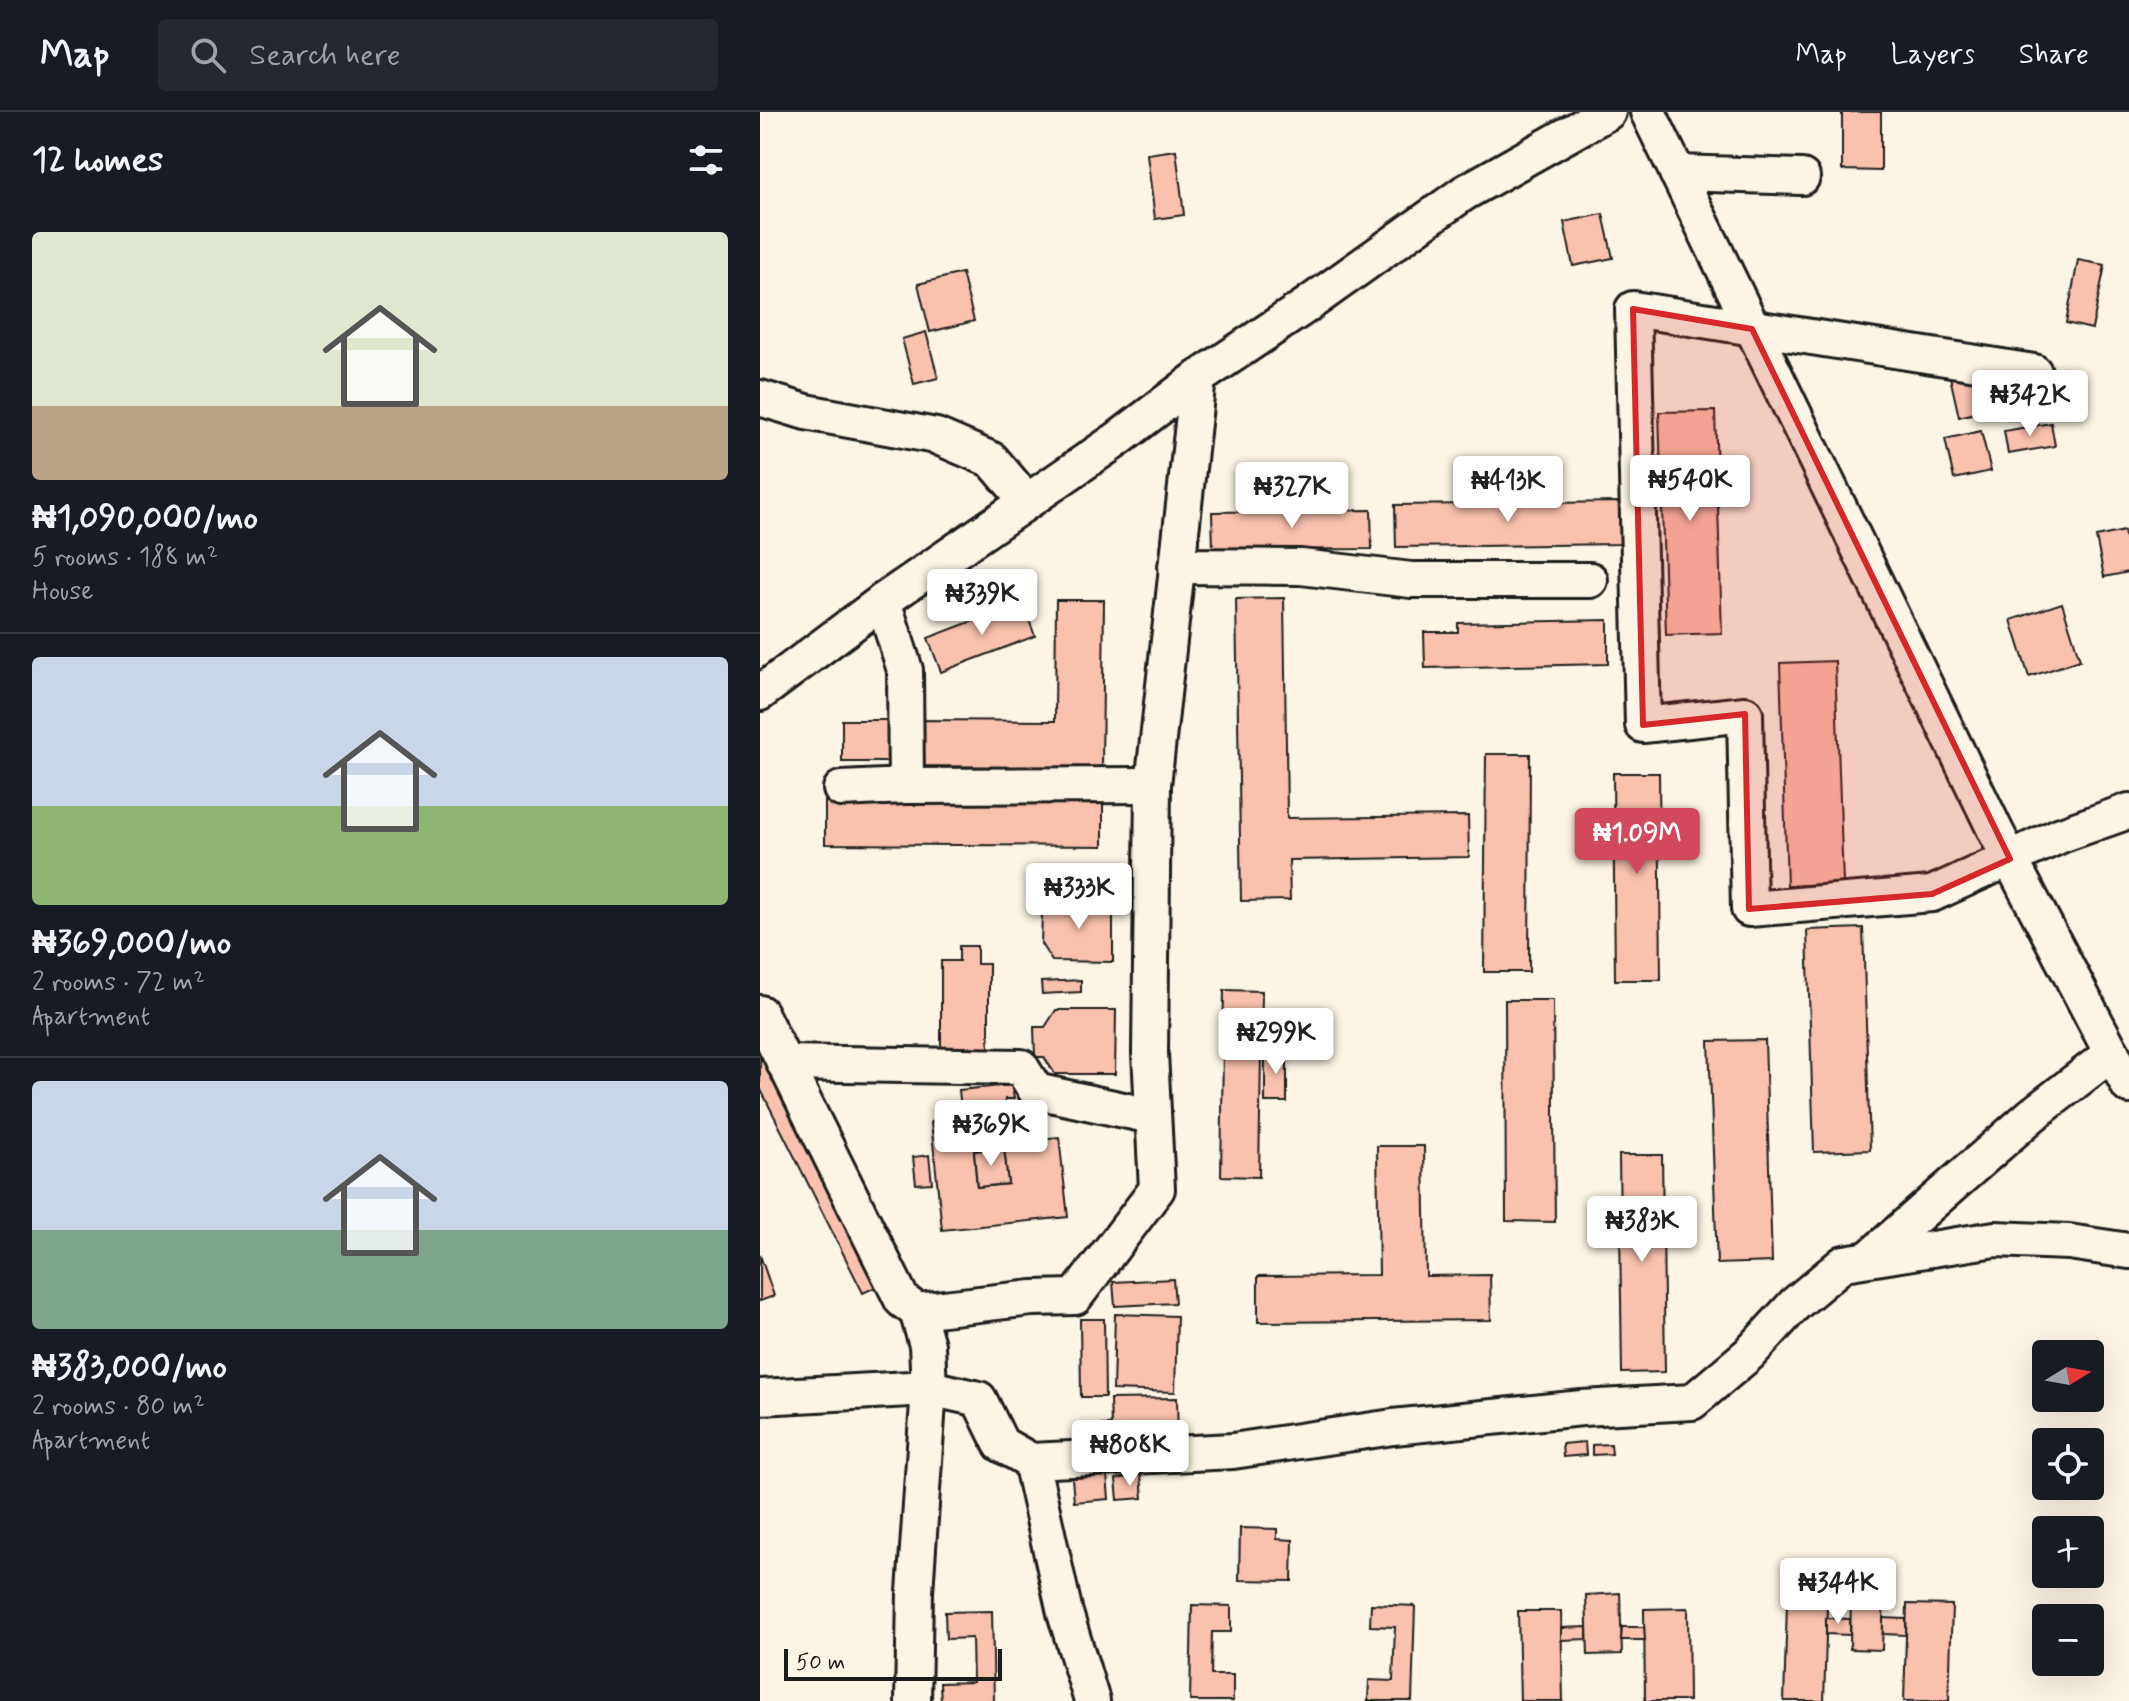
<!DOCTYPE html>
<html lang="en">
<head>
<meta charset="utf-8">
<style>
  :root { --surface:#171b24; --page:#242831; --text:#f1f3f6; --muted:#9ea1a6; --line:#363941; --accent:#d1495b }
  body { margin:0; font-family:Mynerve,sans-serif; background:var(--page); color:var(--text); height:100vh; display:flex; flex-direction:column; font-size:30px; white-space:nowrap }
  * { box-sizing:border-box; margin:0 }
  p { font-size:26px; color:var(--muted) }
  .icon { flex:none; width:44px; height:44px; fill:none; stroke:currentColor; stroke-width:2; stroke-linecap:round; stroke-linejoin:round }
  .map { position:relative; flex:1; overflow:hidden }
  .sheet { display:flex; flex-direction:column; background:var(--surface); width:760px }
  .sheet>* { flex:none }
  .needle { width:52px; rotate:79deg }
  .fabs { position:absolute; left:1272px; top:1228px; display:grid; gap:16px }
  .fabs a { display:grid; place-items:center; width:72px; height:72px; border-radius:8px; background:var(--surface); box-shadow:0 8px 32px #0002; font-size:40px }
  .scale { position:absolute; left:24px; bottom:20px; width:218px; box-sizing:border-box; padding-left:8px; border:4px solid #1c1c1c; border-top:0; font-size:22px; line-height:28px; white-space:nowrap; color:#1c1c1c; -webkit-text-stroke:6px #fcf5e5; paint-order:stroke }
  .price { position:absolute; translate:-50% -68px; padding:0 18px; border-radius:8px; background:#fff; color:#222; font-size:26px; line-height:52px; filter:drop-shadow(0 2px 4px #0008) }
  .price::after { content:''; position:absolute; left:50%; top:48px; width:24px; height:18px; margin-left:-12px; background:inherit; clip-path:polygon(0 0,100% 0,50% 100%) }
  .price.active { background:var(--accent); color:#fff }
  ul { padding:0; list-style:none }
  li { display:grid; align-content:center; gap:16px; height:424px; padding:0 32px }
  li+li { border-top:2px solid var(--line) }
  li span { display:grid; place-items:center; height:248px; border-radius:8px; color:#555 }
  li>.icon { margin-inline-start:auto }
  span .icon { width:144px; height:144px; fill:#fffc; stroke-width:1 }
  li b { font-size:34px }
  h2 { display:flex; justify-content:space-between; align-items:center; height:96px; padding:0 32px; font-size:34px }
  header { display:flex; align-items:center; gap:48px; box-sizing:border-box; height:112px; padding:0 40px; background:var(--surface); border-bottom:2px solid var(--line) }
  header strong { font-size:38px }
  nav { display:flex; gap:44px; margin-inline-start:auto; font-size:28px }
  .search { width:560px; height:72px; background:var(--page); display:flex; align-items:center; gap:20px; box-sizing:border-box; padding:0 28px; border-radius:8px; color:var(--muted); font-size:30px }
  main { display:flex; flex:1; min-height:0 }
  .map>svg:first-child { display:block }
</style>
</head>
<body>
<header>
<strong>Map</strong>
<div class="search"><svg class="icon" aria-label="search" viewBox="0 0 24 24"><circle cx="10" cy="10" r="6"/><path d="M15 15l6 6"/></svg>Search here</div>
<nav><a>Map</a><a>Layers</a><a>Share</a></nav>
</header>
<main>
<section class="sheet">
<h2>12 homes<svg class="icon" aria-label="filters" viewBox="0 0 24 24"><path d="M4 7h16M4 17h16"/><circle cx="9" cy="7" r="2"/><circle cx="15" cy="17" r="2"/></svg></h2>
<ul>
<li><span style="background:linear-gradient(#dfe7d0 70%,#b9a48a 0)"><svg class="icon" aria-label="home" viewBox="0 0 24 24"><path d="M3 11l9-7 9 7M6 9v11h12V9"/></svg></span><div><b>₦1,090,000/mo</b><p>5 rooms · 188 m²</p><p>House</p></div></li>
<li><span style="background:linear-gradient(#c9d6e8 60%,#8fb573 0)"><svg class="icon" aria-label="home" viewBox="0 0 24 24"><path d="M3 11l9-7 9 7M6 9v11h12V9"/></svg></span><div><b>₦369,000/mo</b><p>2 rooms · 72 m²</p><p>Apartment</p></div></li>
<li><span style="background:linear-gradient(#c9d6e8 60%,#7fa58c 0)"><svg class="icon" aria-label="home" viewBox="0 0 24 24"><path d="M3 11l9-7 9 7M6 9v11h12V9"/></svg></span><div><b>₦383,000/mo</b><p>2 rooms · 80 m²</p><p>Apartment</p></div></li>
</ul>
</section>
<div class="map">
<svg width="1369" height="1589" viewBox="0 0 1369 1589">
  <rect width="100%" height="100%" fill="#fcf5e5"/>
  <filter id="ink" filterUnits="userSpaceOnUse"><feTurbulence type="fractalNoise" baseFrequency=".0125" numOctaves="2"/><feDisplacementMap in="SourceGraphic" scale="16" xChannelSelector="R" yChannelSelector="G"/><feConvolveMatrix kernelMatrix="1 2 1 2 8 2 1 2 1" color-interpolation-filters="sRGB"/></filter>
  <g filter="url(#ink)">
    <g fill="#fac1af" stroke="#1c1c1c" stroke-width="2" fill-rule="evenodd">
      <polygon points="1082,0 1121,0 1121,59 1082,58"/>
      <polygon points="416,38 424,103 395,107 387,42"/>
      <polygon points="843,102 853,146 813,154 804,110"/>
      <polygon points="1318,148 1345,153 1332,217 1306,211"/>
      <polygon points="202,161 214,209 170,220 158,172"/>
      <polygon points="166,220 178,266 154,272 142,227"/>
      <polygon points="1225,256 1235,296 1199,305 1190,265"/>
      <polygon points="1266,264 1269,307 1247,308 1244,265"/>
      <polygon points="955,299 962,521 906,523 899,300"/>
      <polygon points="1291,311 1295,334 1248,342 1244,319"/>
      <polygon points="1221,319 1231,359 1194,367 1185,327"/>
      <polygon points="860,390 860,432 636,435 635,393"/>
      <polygon points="611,398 612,437 453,438 452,400"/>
      <polygon points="1364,419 1369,443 1369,460 1344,465 1336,425"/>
      <polygon points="524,486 527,706 708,704 709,745 529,748 530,788 481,789 476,487"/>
      <polygon points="296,488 344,488 342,656 156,654 157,608 295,609"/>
      <polygon points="262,490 275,524 181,560 168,526"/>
      <polygon points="1302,491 1320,548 1269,565 1251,508"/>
      <polygon points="848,508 848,552 665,556 664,520 698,520 698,511"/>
      <polygon points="1075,549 1083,771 1027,774 1020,551"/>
      <polygon points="82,608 131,608 132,650 82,650"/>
      <polygon points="726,642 770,642 769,860 724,860"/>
      <polygon points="853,661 899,661 901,868 855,868"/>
      <polygon points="65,689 343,691 343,734 65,732"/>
      <polygon points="294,788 353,788 353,850 292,849 281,832 282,802"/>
      <polygon points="1103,816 1110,1038 1054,1040 1047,818"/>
      <polygon points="199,834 217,834 217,852 229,852 229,937 181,937 181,849 199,849"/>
      <polygon points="321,868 321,880 282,882 281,870"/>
      <polygon points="464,878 502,879 499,1065 461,1064"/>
      <polygon points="745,888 793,888 795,1110 746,1109"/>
      <polygon points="296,898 356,898 355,962 295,962 284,945 275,945 274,915 285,915"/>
      <polygon points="1005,928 1012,1150 957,1152 949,929"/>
      <polygon points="505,938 527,939 527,990 505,990"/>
      <polygon points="0,940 118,1174 103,1181 0,976"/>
      <path d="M 252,973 L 254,987 L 245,987 L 247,1009 L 277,1006 L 279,1027 L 299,1025 L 308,1105 L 182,1118 L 171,1010 L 202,1007 L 199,978 ZM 244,1036 L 248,1072 L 217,1075 L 214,1039 Z"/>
      <polygon points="617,1034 664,1034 666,1164 730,1163 731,1208 498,1210 498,1164 619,1163"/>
      <polygon points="244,1036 248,1072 217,1075 214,1039"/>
      <polygon points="169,1043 172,1071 156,1072 153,1045"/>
      <polygon points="859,1043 902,1043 905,1260 862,1261"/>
      <polygon points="0,1143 14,1184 0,1189"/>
      <polygon points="413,1167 415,1191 355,1194 353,1170"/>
      <polygon points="355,1202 417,1204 415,1280 353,1278"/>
      <polygon points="320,1207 344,1207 345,1285 321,1285"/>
      <polygon points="417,1286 418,1328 341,1329 341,1313 351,1313 350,1287"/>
      <polygon points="825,1330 826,1343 803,1345 802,1332"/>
      <polygon points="851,1332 852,1342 832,1343 832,1333"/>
      <polygon points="347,1363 349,1387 314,1390 312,1366"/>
      <polygon points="381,1363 383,1386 358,1388 356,1367"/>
      <polygon points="480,1416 517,1417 517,1427 533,1428 532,1469 479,1468"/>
      <polygon points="1091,1479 1124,1479 1122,1538 1090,1537"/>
      <polygon points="860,1481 862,1542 828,1543 826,1483"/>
      <polygon points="611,1492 655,1494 652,1589 608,1589 609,1568 633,1569 635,1515 610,1514"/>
      <polygon points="1027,1492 1067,1493 1064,1589 1024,1589"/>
      <polygon points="1147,1492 1192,1493 1189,1589 1144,1589"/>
      <polygon points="432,1493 471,1494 471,1520 452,1520 451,1563 473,1563 473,1589 430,1589"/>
      <polygon points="928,1496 929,1589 885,1589 884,1497"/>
      <polygon points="232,1499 234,1589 181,1589 180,1571 213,1570 212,1526 186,1527 185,1500"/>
      <polygon points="758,1499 801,1499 803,1589 760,1589"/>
      <polygon points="1066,1506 1090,1507 1090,1523 1066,1522"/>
      <polygon points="1123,1506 1146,1507 1146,1523 1123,1522"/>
      <polygon points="827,1515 827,1527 801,1528 801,1516"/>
      <polygon points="862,1515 884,1515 885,1528 861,1528"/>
    </g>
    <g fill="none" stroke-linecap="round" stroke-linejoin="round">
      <g stroke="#1c1c1c" stroke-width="40">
        <g id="minor">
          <polyline points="888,0 1237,722 1369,974"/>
          <polyline points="917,61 1042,65"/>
          <polyline points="1274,260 873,197 883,613 985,602 989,797 1172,782 1301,723 1369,699"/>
          <polyline points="0,286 46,300 176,324 232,348 266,388"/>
          <polyline points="416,454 541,455 651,468 830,468"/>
          <polyline points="123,489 145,558 146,674"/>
          <polyline points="0,581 123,489 358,327 438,266"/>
          <polyline points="81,677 146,674 393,673"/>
          <polyline points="0,901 142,1188 157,1199 167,1233 169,1276 155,1480 153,1589"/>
          <polyline points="24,951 261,955 276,979 391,1004"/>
          <polyline points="1108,1147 1272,1003 1352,941"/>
          <polyline points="157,1199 272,1186 315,1185 397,1077 390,941 393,673 438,266 547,193 704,81 848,0"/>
          <polyline points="0,1285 169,1276 219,1287 241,1332 271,1349 473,1339 633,1315 822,1296 932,1290 989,1242 1035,1192 1084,1151 1235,1127 1309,1130 1369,1139"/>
          <polyline points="271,1349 305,1501 332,1589"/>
        </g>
      </g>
      <use href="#minor" stroke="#fcf5e5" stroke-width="34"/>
    </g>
  </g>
  <path fill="#d62828" fill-opacity="0.2" stroke="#d62828" stroke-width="6" stroke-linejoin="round" d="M 873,197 L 992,217 L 1250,747 L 1172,782 L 989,797 L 985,602 L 883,613 Z"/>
</svg>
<div class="fabs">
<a><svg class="needle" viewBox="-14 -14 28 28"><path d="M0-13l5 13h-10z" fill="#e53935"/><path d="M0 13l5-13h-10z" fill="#9ea1a6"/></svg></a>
<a><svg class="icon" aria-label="locate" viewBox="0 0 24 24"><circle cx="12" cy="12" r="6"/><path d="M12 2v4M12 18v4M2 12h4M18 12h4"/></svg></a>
<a>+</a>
<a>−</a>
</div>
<div class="scale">50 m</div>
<b class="price" style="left:1270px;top:326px">₦342K</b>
<b class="price" style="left:930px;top:411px">₦540K</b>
<b class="price" style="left:748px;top:412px">₦413K</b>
<b class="price" style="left:532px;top:418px">₦327K</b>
<b class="price" style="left:222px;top:525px">₦339K</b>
<b class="price active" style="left:877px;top:764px">₦1.09M</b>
<b class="price" style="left:319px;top:819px">₦333K</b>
<b class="price" style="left:516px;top:964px">₦299K</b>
<b class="price" style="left:231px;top:1056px">₦369K</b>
<b class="price" style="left:882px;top:1152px">₦383K</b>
<b class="price" style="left:370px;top:1376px">₦808K</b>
<b class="price" style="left:1078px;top:1514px">₦344K</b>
</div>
</main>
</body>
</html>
